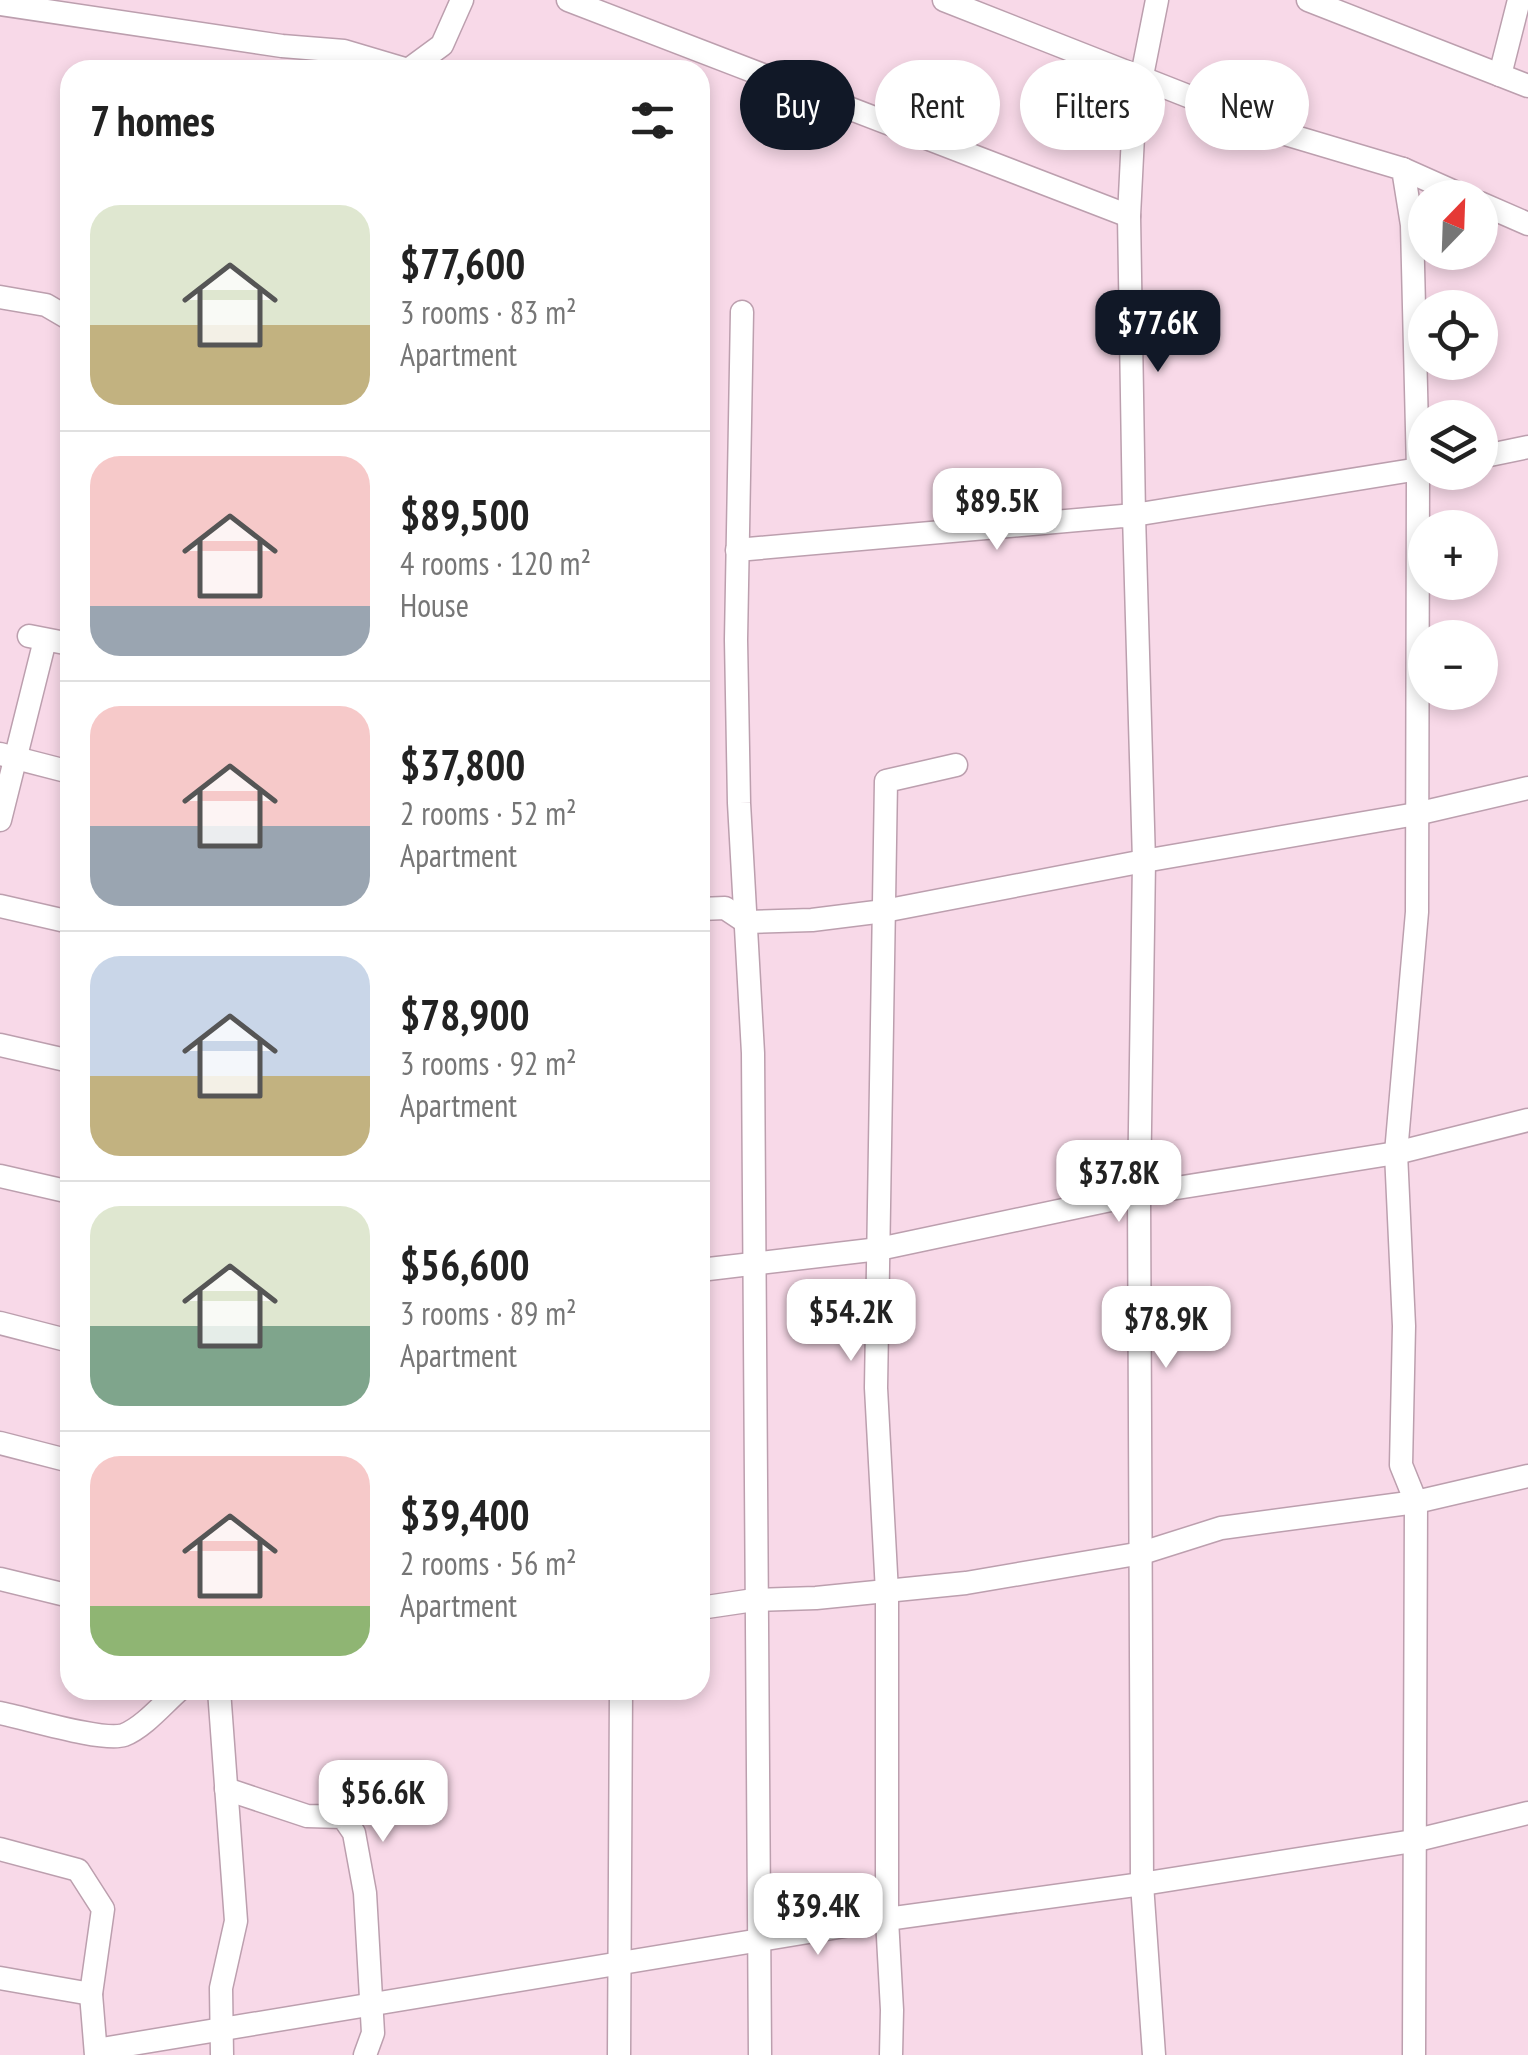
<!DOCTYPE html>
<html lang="en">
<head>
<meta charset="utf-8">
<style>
  :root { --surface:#fff; --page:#f6f6f6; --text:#222; --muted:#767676; --line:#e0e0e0; --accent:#111827 }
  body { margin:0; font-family:"PT Sans Narrow",sans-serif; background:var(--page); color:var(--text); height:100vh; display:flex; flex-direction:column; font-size:38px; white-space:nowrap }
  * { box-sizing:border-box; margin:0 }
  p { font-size:32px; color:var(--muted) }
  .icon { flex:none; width:55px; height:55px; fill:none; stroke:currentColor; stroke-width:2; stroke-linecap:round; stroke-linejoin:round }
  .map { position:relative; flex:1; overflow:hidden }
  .panel { position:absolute; left:60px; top:60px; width:650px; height:1640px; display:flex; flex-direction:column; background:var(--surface); border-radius:30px; box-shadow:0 5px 15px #0003 }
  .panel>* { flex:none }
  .hud { position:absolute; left:740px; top:60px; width:638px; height:90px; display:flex; gap:20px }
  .needle { width:65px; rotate:23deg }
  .buttons { position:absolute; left:1408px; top:180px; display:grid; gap:20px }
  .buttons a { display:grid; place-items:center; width:90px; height:90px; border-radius:50%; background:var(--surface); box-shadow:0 5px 15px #0003; font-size:50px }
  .price { position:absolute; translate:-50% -85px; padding:0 22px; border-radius:20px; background:#fff; color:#222; font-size:32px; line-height:65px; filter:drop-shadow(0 2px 5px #0008) }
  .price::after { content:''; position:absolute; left:50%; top:60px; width:30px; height:22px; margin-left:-15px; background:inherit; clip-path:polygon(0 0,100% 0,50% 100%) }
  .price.current { background:var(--accent); color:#fff }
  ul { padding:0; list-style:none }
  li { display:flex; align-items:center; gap:30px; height:250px; padding:0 30px }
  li+li { border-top:2px solid var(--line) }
  li span { display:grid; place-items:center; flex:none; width:280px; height:200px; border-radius:30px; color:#555 }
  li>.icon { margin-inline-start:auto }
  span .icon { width:120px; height:120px; fill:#fffc; stroke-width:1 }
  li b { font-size:42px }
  h2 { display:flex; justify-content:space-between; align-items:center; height:120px; padding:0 30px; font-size:42px }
  .pill { padding:0 35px; border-radius:45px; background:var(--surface); box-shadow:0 5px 15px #0003; font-size:35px; line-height:90px }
  .pill.current { background:var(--accent); color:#fff }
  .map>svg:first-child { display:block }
</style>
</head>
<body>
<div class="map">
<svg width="1528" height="2055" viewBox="0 0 1528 2055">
  <rect width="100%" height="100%" fill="#f8d9e8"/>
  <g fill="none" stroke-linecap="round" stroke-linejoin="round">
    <g stroke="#bc9fae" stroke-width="25">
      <g id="minor">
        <polyline points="568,0 1129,216"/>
        <polyline points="944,0 1282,133 1403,169 1412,225 1418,470 1417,912 1396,1153 1404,1326 1401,1465 1416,1502 1414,2055"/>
        <polyline points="1157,0 1134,116 1129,216 1134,515 1425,468"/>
        <polyline points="1308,0 1528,86"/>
        <polyline points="0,4 282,46 344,51 408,70 442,45 462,0"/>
        <polyline points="1500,75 1519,0"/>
        <polyline points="1403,169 1468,198"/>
        <polyline points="1480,203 1528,224"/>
        <polyline points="0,297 46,305 70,319"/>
        <polyline points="742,312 736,640 739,803 753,1053 760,2055"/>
        <polyline points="1480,457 1528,447"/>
        <polyline points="737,550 1134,515 1144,861 1139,1194 1142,1884 1154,2055"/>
        <polyline points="29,636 70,644"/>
        <polyline points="0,754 70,772"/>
        <polyline points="0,820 45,640"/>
        <polyline points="0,906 70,922"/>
        <polyline points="700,909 725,908 746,922 812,920 884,911 1144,861 1416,814 1528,788"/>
        <polyline points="0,1045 70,1061"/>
        <polyline points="0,1176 70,1192"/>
        <polyline points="700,1270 879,1249 1139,1194 1396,1153 1528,1120"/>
        <polyline points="0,1323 70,1341"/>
        <polyline points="0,1443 70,1461"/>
        <polyline points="0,1579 70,1596"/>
        <polyline points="700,1608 754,1600 816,1598 966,1583 1142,1553 1221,1528 1416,1502 1528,1476"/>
        <polyline points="219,1690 236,1921 221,1988 222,2055"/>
        <path d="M 0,1713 C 26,1718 103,1742 124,1735 C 144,1727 163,1704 179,1690"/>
        <polyline points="226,1789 307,1816 343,1817 354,1833 365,1893 373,2033 365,2055"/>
        <polyline points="0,1849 78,1870 103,1909 91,1994 96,2055"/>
        <polyline points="0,1978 91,1994"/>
        <polyline points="96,2050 887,1919 1142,1884 1413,1841 1528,1813"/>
        <polyline points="619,2055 621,1690"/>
        <polyline points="891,2055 892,2010 887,1919 887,1592 876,1388 886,781 956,765"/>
      </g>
    </g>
    <use href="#minor" stroke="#fff" stroke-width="22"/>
  </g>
</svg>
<div class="buttons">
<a><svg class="needle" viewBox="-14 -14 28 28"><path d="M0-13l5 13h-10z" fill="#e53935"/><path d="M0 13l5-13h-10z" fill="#767676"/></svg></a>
<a><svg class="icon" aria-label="locate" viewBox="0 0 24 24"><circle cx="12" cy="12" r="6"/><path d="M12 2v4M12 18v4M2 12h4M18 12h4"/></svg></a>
<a><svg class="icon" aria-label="layers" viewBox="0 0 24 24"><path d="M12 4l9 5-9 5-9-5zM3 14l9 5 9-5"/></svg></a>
<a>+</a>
<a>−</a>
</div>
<b class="price current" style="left:1158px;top:375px">$77.6K</b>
<b class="price" style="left:997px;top:553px">$89.5K</b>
<b class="price" style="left:1119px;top:1225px">$37.8K</b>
<b class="price" style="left:851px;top:1364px">$54.2K</b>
<b class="price" style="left:1166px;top:1371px">$78.9K</b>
<b class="price" style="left:383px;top:1845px">$56.6K</b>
<b class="price" style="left:818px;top:1958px">$39.4K</b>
<div class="hud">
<a class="pill current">Buy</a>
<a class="pill">Rent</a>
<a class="pill">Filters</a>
<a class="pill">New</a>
</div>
<section class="panel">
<h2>7 homes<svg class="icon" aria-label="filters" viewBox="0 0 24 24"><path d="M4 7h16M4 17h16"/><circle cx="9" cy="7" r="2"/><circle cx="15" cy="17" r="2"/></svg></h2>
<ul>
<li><span style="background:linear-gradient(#dfe7d0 60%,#c2b280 0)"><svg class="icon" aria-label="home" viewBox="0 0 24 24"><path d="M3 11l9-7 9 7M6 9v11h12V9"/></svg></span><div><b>$77,600</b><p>3 rooms · 83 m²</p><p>Apartment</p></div></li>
<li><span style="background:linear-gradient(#f6c9c9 75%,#9aa5b1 0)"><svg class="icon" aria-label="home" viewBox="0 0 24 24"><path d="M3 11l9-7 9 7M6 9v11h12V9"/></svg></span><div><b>$89,500</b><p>4 rooms · 120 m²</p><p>House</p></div></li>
<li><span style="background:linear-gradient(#f6c9c9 60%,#9aa5b1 0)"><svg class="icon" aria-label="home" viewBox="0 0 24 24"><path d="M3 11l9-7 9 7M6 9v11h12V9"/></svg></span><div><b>$37,800</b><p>2 rooms · 52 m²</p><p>Apartment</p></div></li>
<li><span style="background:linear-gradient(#c9d6e8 60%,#c2b280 0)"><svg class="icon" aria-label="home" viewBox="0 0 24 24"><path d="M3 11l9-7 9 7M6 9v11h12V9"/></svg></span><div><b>$78,900</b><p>3 rooms · 92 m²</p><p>Apartment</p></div></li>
<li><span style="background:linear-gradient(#dfe7d0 60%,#7fa58c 0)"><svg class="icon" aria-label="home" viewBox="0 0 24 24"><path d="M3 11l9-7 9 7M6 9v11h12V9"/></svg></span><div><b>$56,600</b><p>3 rooms · 89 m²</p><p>Apartment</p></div></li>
<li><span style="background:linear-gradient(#f6c9c9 75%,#8fb573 0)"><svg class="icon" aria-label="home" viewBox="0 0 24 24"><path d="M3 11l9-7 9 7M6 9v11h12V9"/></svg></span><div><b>$39,400</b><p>2 rooms · 56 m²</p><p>Apartment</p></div></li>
</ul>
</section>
</div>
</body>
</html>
